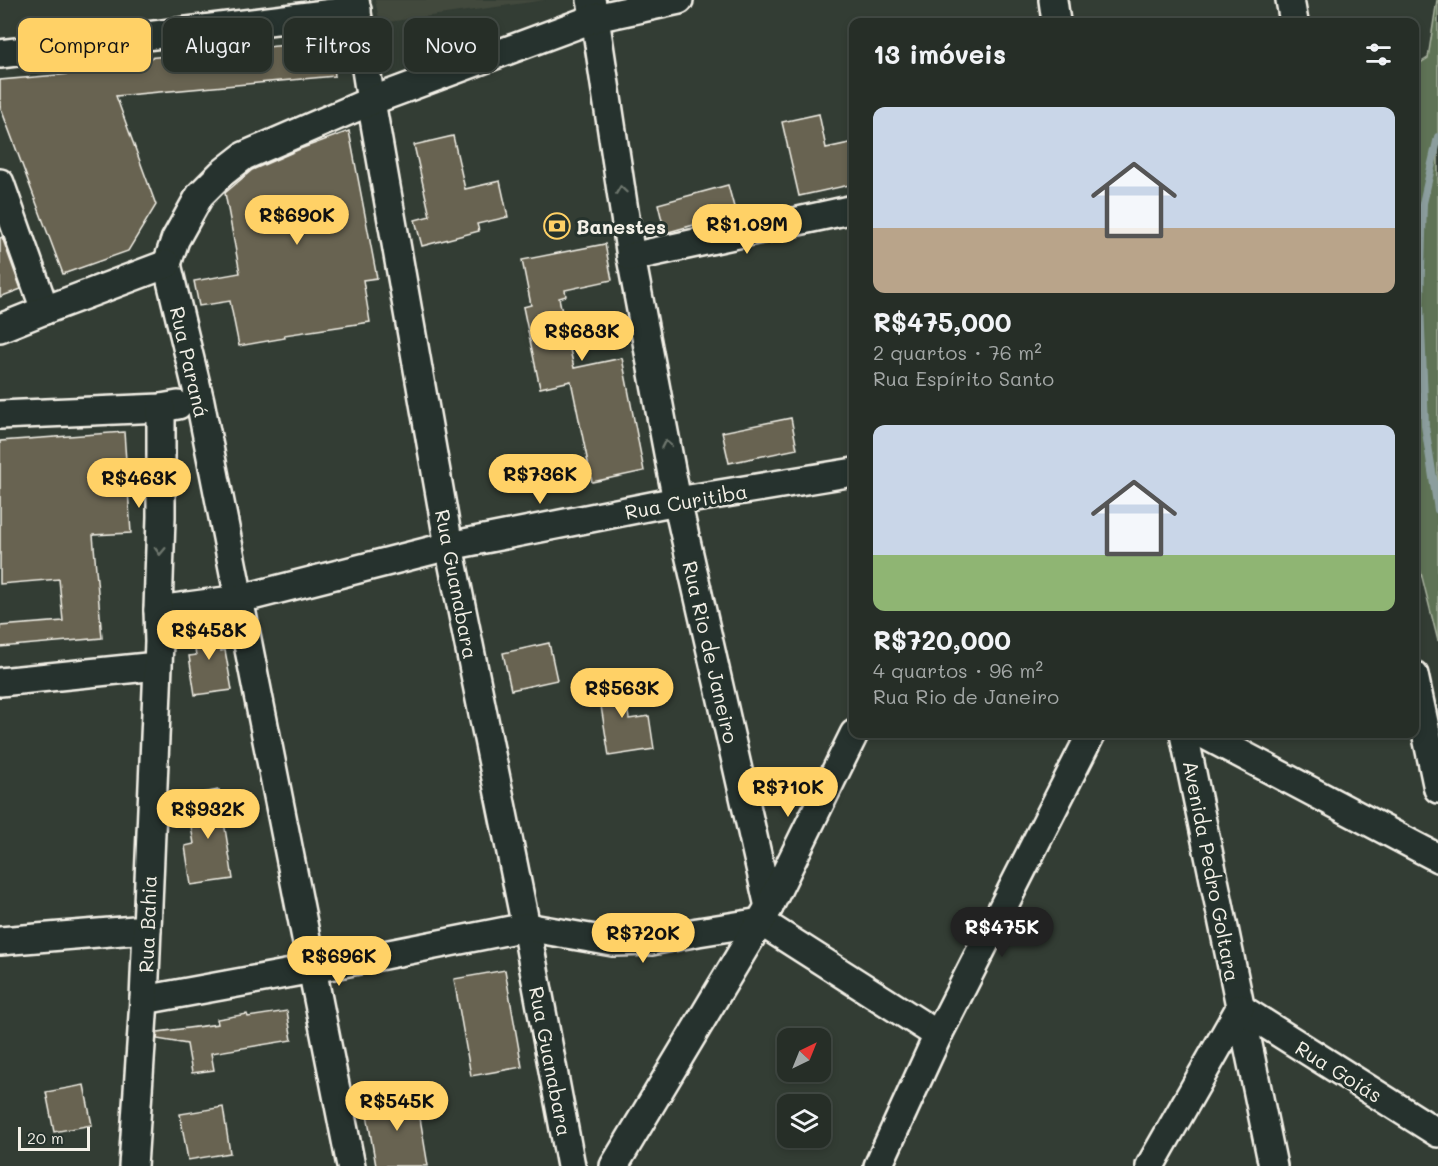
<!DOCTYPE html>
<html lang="pt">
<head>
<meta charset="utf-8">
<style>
  :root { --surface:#262e27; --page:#323a33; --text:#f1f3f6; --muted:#a4a8a7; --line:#424a44; --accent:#ffd166 }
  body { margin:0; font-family:Mali,sans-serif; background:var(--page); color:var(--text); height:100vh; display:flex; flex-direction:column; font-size:22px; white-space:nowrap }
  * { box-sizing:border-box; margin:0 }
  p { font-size:20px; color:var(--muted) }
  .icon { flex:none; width:33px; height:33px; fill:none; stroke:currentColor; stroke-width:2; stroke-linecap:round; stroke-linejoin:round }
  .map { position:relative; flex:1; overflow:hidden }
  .drawer { position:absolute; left:849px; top:18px; width:570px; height:720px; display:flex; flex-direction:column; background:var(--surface); border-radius:12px; box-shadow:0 3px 9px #0003,0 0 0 2px var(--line) }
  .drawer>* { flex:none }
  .banner { position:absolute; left:18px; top:18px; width:570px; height:54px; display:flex; gap:12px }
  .needle { width:39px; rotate:43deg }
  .buttons { position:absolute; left:777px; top:1028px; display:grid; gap:12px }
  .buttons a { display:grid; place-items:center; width:54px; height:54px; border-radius:12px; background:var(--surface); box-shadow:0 3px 9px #0003,0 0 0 2px var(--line); font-size:30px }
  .scale { position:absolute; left:18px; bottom:15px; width:72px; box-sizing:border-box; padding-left:6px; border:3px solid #f4f1e8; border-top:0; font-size:16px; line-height:21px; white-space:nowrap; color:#f4f1e8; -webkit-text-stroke:4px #26332d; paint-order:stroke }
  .price { position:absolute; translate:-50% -51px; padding:0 14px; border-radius:21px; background:var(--accent); color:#111; font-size:20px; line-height:39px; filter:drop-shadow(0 2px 3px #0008) }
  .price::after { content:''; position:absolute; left:50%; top:36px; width:18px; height:14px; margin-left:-9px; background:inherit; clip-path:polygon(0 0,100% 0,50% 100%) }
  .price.on { background:#222; color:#fff }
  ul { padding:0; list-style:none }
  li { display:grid; align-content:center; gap:12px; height:318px; padding:0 24px }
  li span { display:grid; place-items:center; height:186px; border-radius:12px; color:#555 }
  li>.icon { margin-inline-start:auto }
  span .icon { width:108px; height:108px; fill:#fffc; stroke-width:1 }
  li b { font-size:26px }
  h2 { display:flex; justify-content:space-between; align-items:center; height:72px; padding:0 24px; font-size:26px }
  .tag { padding:0 21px; border-radius:12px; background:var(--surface); box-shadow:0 3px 9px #0003,0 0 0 2px var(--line); font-size:21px; line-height:54px }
  .tag.on { background:var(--accent); color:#111 }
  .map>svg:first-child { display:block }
</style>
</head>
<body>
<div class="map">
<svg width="1438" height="1166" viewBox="0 0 1438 1166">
  <rect width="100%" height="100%" fill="#333d34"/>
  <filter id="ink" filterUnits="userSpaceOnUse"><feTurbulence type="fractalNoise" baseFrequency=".0167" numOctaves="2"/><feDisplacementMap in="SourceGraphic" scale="12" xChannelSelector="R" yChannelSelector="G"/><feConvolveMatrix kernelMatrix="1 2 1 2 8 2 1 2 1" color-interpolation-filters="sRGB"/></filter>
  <g filter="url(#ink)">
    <polygon fill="#43493d" points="375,0 545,0 380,23"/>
    <polygon fill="#5e7356" stroke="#a9b29f" stroke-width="1.5" points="1437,0 1438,0 1438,641 1414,545 1414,67 1428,58"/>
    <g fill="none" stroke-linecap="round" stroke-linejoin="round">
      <polyline stroke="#8c9e9e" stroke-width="8" points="1438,137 1423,203 1420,304 1425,426 1438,510"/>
    </g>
    <g fill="#686451" stroke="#f4f1e8" stroke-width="1.5">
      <polygon points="331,41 335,76 116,96 156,205 128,251 63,274 0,106 0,80 104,71 103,62"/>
      <polygon points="819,114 826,148 854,142 854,184 799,196 782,122"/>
      <polygon points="349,131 377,278 363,280 370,322 284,335 285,338 239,346 230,301 199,306 194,281 240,273 225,193 252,170 300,149"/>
      <polygon points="453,136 465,189 500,181 508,217 477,224 479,231 422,246 415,220 430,216 414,145"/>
      <polygon points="728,185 737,218 702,226 701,223 665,233 658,204"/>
      <polygon points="2,237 21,289 0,297 0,238"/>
      <polygon points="605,244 612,280 565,290 566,296 559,298 574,368 622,358 644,471 592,482 571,381 540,388 523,307 531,305 522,260"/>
      <polygon points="791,418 797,449 729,463 722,432"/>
      <polygon points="124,432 131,533 93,535 102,638 0,647 0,626 63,621 59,579 0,584 0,441"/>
      <polygon points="216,622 221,651 225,650 232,690 195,695 189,656 196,655 191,626"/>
      <polygon points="549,643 557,680 511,690 503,653"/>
      <polygon points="622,672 629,719 649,716 654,749 609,756 596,675"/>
      <polygon points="219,790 233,879 191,885 185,846 194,844 186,796"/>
      <polygon points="505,970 522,1067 471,1076 454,979"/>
      <polygon points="287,1011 292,1040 211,1053 214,1070 192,1073 187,1044 157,1039 158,1032 218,1024 217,1019 247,1014 248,1017"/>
      <polygon points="84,1085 92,1125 54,1132 46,1092"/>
      <polygon points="416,1094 428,1166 376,1166 365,1103"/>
      <polygon points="223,1107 230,1153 188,1160 180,1114"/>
    </g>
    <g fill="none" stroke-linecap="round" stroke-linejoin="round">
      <g stroke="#f4f1e8" stroke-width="32">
        <g id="minor">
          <polyline points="355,0 371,101 449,546 526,927 571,1166"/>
          <polyline points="591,0 595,18 631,257 677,501 769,907"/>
          <polyline points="1053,0 1056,22"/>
          <polyline points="1290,0 1294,22"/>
          <polyline points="0,54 357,10"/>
          <polyline points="0,183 45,310"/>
          <polyline points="631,257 854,209"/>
          <polyline points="167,264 200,401 351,1166"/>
          <polyline points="167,264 175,240 200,195 221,174 244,156 371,101 595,18 679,0"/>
          <polyline points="0,328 45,310 167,264"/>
          <polyline points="0,415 161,408 178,405"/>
          <polyline points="158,610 240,599 449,546 677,501 854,472"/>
          <polyline points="1414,675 1438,789"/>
          <polyline points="0,682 157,666"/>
          <polyline points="1184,734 1273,1166"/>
          <polyline points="1203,734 1438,858"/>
          <polyline points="0,941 147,929"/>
          <polyline points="144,1000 313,969 526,927 613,942 651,941 698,932 761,922 938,1035"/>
          <polyline points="1240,1008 1438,1133"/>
          <polyline points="133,1166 144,1000 159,642 158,610 161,517 161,408"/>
          <polyline points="614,1166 769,907 854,734"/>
          <polyline points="878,1166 938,1035 1091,734"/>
          <polyline points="1150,1166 1240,1008"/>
        </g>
      </g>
      <use href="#minor" stroke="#26332d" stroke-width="27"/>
    </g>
    <defs><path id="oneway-chevron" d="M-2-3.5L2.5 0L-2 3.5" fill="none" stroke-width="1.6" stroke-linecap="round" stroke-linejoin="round" transform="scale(1.5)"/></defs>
    <g stroke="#6e766e">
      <use href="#oneway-chevron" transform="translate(621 190) rotate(-98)"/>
      <use href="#oneway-chevron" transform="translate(666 444) rotate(-101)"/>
      <use href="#oneway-chevron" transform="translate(160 551) rotate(92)"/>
    </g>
  </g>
  <defs>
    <g id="bank-ring" transform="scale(1.35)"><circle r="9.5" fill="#26332d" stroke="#ffd166" stroke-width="1.5"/><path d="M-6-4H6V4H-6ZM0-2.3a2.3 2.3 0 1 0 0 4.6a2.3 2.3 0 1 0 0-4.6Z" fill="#ffd166"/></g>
  </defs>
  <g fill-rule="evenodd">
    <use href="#bank-ring" x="557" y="226"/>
  </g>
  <g text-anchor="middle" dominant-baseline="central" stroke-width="6" stroke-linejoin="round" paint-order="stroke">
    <g font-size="20" font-weight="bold" fill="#f4f1e8" stroke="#26332d" text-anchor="start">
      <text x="576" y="226">Banestes</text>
    </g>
    <g font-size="20" fill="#f4f1e8" stroke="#26332d">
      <text transform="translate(190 362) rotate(77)">Rua Paraná</text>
      <text transform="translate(686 501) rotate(-10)">Rua Curitiba</text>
      <text transform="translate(457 584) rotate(79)">Rua Guanabara</text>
      <text transform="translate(711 652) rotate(77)">Rua Rio de Janeiro</text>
      <text transform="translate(1212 871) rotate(79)">Avenida Pedro Goltara</text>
      <text transform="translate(147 924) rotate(-88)">Rua Bahia</text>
      <text transform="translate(551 1061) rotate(79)">Rua Guanabara</text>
      <text transform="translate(1339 1071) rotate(32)">Rua Goiás</text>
    </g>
  </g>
</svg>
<div class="buttons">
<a><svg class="needle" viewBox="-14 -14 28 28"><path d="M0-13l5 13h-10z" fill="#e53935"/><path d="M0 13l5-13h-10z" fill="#a4a8a7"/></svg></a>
<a><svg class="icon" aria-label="layers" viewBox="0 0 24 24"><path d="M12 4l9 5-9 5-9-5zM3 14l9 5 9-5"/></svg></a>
</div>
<div class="scale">20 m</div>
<b class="price" style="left:297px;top:246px">R$690K</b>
<b class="price" style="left:747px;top:255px">R$1.09M</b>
<b class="price" style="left:582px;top:362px">R$683K</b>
<b class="price" style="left:540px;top:505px">R$736K</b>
<b class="price" style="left:139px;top:509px">R$463K</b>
<b class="price" style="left:209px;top:661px">R$458K</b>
<b class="price" style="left:622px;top:719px">R$563K</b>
<b class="price" style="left:788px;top:818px">R$710K</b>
<b class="price" style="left:208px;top:840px">R$932K</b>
<b class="price on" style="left:1002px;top:958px">R$475K</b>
<b class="price" style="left:643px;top:964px">R$720K</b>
<b class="price" style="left:339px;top:987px">R$696K</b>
<b class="price" style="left:397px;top:1132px">R$545K</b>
<div class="banner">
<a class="tag on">Comprar</a>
<a class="tag">Alugar</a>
<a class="tag">Filtros</a>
<a class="tag">Novo</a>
</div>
<section class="drawer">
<h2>13 imóveis<svg class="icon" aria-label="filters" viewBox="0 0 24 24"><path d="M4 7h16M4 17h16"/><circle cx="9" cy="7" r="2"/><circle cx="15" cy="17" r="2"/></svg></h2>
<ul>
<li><span style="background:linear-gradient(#c9d6e8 65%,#b9a48a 0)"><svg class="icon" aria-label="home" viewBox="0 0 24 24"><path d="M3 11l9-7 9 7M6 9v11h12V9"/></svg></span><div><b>R$475,000</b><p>2 quartos · 76 m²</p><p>Rua Espírito Santo</p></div></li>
<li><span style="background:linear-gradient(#c9d6e8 70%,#8fb573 0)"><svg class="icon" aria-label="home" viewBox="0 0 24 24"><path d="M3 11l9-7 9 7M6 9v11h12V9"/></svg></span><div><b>R$720,000</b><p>4 quartos · 96 m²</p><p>Rua Rio de Janeiro</p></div></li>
</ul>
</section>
</div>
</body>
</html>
